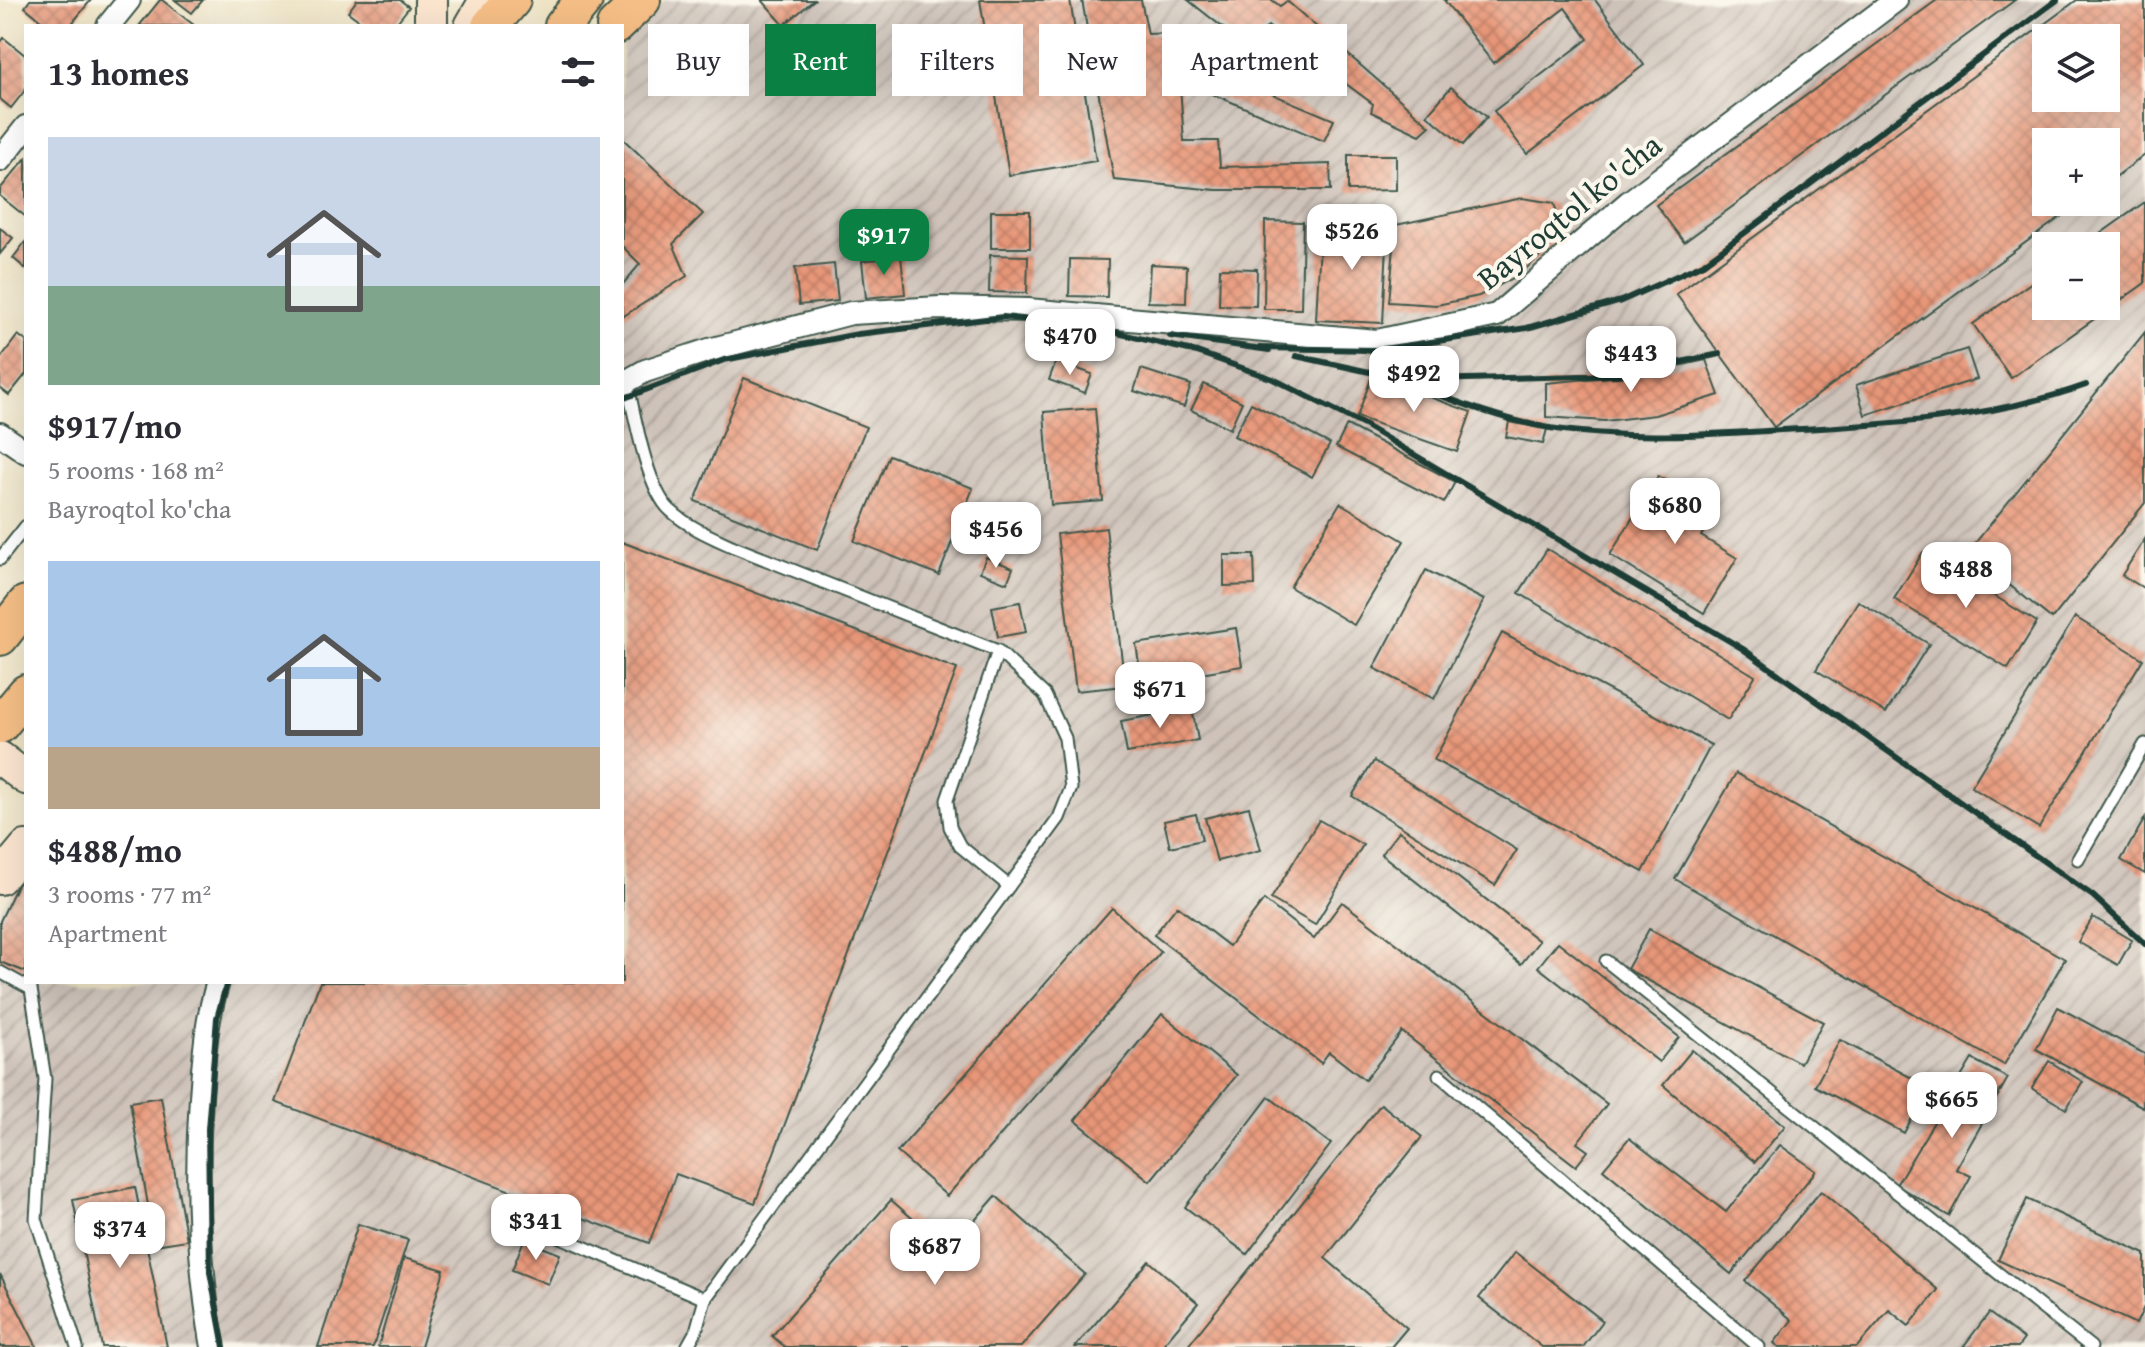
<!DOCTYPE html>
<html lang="en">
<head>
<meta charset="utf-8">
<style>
  :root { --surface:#fff; --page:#f2f2f3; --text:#2b2b33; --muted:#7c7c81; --accent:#0b8043 }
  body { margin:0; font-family:"Gentium Book Plus",serif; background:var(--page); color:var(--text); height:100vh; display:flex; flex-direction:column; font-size:30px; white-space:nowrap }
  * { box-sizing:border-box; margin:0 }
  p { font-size:26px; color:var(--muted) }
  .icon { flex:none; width:44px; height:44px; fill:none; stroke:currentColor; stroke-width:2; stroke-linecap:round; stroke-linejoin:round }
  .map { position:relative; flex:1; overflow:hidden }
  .side { position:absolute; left:24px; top:24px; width:600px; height:960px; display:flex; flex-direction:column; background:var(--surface); border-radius:0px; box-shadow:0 8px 32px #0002 }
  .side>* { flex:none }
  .guide { position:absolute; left:648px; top:24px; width:760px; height:72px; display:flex; gap:16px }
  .tools { position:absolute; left:2032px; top:24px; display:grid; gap:16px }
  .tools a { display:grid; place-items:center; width:88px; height:88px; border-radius:0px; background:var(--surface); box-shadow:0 8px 32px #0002; font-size:40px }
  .price { position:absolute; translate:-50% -68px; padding:0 18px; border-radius:16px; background:#fff; color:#222; font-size:26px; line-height:52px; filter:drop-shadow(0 2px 4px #0008) }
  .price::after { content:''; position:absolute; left:50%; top:48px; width:24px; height:18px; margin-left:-12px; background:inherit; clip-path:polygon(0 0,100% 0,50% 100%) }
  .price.selected { background:var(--accent); color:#fff }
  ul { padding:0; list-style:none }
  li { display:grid; align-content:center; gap:16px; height:424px; padding:0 24px }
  li span { display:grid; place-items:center; height:248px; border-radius:0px; color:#555 }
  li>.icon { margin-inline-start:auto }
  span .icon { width:144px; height:144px; fill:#fffc; stroke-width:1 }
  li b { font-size:34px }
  h2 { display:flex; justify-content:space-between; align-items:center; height:96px; padding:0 24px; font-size:34px }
  .chip { padding:0 28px; border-radius:0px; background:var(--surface); box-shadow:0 8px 32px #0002; font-size:28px; line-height:72px }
  .chip.selected { background:var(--accent); color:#fff }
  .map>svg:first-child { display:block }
</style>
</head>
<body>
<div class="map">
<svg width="2145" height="1347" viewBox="0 0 2145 1347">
  <defs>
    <pattern id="industrial-furrows" width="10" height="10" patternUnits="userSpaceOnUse" patternTransform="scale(2)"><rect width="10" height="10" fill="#cec2b9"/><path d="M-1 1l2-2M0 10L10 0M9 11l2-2" fill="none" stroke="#a79f97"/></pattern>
    <pattern id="building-cross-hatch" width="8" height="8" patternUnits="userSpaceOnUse" patternTransform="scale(2)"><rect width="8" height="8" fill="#e89678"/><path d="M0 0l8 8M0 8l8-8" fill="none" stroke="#bb7c63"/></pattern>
  </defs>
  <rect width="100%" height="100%" fill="#fbf7ec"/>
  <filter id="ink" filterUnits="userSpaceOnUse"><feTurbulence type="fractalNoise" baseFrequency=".0125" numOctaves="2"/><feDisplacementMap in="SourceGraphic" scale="16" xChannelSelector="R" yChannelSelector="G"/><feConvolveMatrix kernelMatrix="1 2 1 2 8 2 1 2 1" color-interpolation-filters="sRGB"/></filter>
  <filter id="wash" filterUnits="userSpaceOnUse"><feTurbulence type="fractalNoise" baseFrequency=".006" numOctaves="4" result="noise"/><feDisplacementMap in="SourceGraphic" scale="32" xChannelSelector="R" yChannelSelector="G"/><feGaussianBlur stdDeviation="1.8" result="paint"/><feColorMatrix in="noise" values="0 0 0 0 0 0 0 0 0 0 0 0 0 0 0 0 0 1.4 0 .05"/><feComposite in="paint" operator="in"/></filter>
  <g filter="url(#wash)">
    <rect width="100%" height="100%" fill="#eee3c4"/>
    <path fill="url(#industrial-furrows)" fill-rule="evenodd" d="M 665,0 L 2145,0 L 2145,1347 L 0,1347 L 0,910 L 26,871 L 26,982 L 622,982 L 622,46 ZM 2046,38 L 2106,38 L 2106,98 L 2046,98 ZM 2046,142 L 2106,142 L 2106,202 L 2046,202 ZM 2046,246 L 2106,246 L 2106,306 L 2046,306 Z"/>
    <g id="blocks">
      <g fill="url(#building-cross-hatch)" fill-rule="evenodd">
        <polygon points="30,0 91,0 70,26 48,26 25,7"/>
        <polygon points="160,0 162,0 195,26 139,26"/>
        <polygon points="175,0 203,0 192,13"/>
        <polygon points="357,0 400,0 409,7 394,26 367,26 348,12"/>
        <polygon points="762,0 814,0 784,25"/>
        <polygon points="980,0 1070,0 1096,161 1009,175"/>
        <polygon points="1082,0 1141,0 1148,34 1169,33 1170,51 1334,120 1324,141 1191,85 1180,86 1184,141 1218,141 1220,167 1330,164 1331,190 1216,190 1114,180"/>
        <polygon points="1188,0 1272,0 1280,6 1287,1 1430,126 1420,135 1371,112 1373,104 1268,26 1249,48"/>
        <polygon points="1444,0 1595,0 1644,65 1527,154 1494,111 1588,39 1565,8 1493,63"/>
        <polygon points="1937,0 2015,0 1684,242 1656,205"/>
        <path d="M 2077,0 L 2145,0 L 2145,155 L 2106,184 L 2106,142 L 2046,142 L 2046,202 L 2081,202 L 1774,427 L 1676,294 ZM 2046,38 L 2106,38 L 2106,98 L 2046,98 Z"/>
        <polygon points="4,38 26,56 26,89 11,108 0,99 0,43"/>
        <polygon points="1451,87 1487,117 1463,145 1427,115"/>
        <polygon points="622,138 703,214 673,244 687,276 622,317 622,285 640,264 622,246"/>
        <polygon points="1348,155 1396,155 1396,190 1348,191"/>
        <polygon points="26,158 26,217 0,196 0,189"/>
        <polygon points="1522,198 1554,203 1563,235 1519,275 1479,296 1437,305 1389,302 1396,225"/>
        <polygon points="2145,202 2145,283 2011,378 1973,324 2046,272 2046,306 2106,306 2106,246 2083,246"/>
        <rect x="991" y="211" width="39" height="37"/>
        <polygon points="1265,221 1303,222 1301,309 1264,309"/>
        <polygon points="1321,222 1388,225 1383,323 1316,320"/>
        <polygon points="0,228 13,238 0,254"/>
        <polygon points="26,241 26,269 13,258"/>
        <polygon points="990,255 1028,256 1027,293 989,292"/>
        <polygon points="901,256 905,294 866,298 862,261"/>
        <polygon points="1070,259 1108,260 1107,297 1069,296"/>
        <polygon points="834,264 838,301 799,305 795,268"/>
        <polygon points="1150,264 1187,266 1186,303 1148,302"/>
        <polygon points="1220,268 1257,269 1256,306 1219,305"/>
        <polygon points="2145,332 2145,503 2052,619 1968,552"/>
        <polygon points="18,335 26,341 26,374 9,395 0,388 0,359"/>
        <polygon points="1967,349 1977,379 1865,415 1856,385"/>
        <polygon points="1706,360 1719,395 1655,415 1605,421 1546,417 1546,383 1641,374"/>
        <polygon points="1056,361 1092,374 1085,393 1049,380"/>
        <polygon points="1141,369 1191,385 1184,407 1134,391"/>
        <polygon points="1372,376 1471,412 1457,452 1357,417"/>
        <polygon points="744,378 866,427 817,550 695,501"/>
        <polygon points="1204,384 1242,402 1230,429 1191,410"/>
        <polygon points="1251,403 1330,444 1312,477 1234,436"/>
        <polygon points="1095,408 1103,501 1051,505 1044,412"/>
        <polygon points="1509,422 1547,429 1543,444 1506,437"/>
        <polygon points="1347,425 1455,482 1444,503 1336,447"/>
        <polygon points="889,455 973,488 939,575 854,541"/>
        <polygon points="1658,476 1716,511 1701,536 1737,558 1704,613 1610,555"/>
        <polygon points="1340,503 1404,541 1354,625 1290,587"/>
        <polygon points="1106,528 1125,686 1076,691 1057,534"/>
        <polygon points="2145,539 2145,589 2122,575"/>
        <polygon points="622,542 957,669 755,1203 676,1174 649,1243 275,1102 320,982 622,982"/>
        <polygon points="1547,549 1755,676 1728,720 1519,593"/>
        <polygon points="1923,552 2037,622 2008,669 1894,599"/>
        <polygon points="1224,555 1254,555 1255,585 1224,586"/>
        <polygon points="986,557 1013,568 1007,583 980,572"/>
        <polygon points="1426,570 1484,600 1434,699 1374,668"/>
        <polygon points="1858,601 1929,644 1886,713 1816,670"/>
        <polygon points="1020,602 1026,632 998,637 992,607"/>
        <polygon points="2075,617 2143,659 2039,828 1971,787"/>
        <polygon points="1236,628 1242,666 1142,683 1136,644"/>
        <polygon points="1502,633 1711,745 1643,872 1434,760"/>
        <polygon points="1192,708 1198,740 1127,753 1121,721"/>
        <polygon points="1374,761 1517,850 1495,885 1352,796"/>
        <polygon points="1736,773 2065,959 2004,1065 1675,879"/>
        <polygon points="1249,807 1261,850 1217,861 1205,818"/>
        <polygon points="1196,814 1202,840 1170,847 1164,821"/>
        <polygon points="2145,818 2145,874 2121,860"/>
        <polygon points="1319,820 1363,845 1315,925 1271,899"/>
        <polygon points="1399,831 1539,941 1521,964 1381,854"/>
        <polygon points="18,883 26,885 26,972 0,962 0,921"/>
        <polygon points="1264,900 1314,939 1342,902 1607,1104 1577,1143 1588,1151 1576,1166 1402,1032 1365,1080 1329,1052 1321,1063 1154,935 1177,906 1229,946"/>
        <polygon points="1112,908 1161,952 947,1196 897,1152"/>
        <polygon points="2093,917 2132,940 2118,965 2078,942"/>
        <polygon points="1649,929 1823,1022 1800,1063 1627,969"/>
        <polygon points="1558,942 1679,1037 1659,1062 1538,967"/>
        <polygon points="2058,1007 2145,1054 2143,1107 2036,1049"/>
        <polygon points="1162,1014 1237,1075 1150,1181 1075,1120"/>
        <polygon points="1840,1040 1929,1087 1904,1133 1815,1086"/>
        <polygon points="1692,1050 1785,1126 1755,1162 1663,1085"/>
        <polygon points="1972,1059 2008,1078 1956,1169 1971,1176 1949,1216 1896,1185"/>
        <polygon points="2049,1061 2083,1082 2066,1109 2032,1088"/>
        <polygon points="161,1097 187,1240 155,1245 130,1102"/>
        <polygon points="1269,1097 1331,1144 1247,1254 1185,1207"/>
        <polygon points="1381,1104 1422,1137 1325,1258 1407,1328 1391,1347 1187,1347"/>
        <polygon points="1629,1138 1726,1212 1780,1145 1816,1171 1731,1274 1603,1169"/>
        <polygon points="135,1187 167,1347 102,1347 73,1200"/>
        <polygon points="1821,1191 1938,1290 1909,1326 1889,1310 1857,1347 1779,1347 1774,1343 1792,1320 1745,1281"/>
        <polygon points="996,1196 1085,1274 1021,1347 785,1347 772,1336 891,1200 949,1250"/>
        <polygon points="2027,1199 2145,1254 2145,1305 2136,1324 1998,1260"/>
        <polygon points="358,1224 408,1240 373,1347 318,1347"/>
        <polygon points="524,1240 560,1254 548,1284 512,1270"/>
        <polygon points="1515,1252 1603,1321 1583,1347 1542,1347 1479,1298"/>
        <polygon points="404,1258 444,1270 421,1347 378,1347"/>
        <polygon points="1149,1261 1198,1303 1161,1347 1075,1347"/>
        <polygon points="0,1274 37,1347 0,1347"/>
        <polygon points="1989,1313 2024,1339 2018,1347 1963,1347"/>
      </g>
    </g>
  </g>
  <g filter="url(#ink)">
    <use href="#blocks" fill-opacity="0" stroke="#3e564a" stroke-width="2"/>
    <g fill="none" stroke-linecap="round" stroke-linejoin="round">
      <g stroke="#3e564a" stroke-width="15">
        <g id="lane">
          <path d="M 627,381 C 634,413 647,489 670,510 C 688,527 712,537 734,547 L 998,651 L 1045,695 L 1065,738 L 1071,788 L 1059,818 L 705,1299 L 696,1331 L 687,1347"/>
          <polyline points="0,559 26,526"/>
          <polyline points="998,651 947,800 950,827 960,846 1009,886"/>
          <polyline points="2078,859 2145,744"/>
          <polyline points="1606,961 2091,1347"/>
          <polyline points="0,972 31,989 45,1079 36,1219 77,1347"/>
          <polyline points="1439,1075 1759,1347"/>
          <polyline points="537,1227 705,1299"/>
        </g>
      </g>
      <g stroke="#3e564a" stroke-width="26">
        <g id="street">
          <polyline points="108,26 129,0"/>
          <polyline points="0,160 26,127"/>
          <polyline points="622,384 645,371 709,350 851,313 940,308 1028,310 1377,341 1497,315 1629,202 1896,0"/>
          <polyline points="0,434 26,452"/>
          <path d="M 213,1347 C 198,1263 195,1182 201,1097 C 204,1057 206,1020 218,982"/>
        </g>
      </g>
      <g stroke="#3e564a" stroke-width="36">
        <g id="secondary">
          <polyline points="431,0 431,26"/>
          <polyline points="471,26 486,0"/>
          <polyline points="0,758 26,778"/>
          <polyline points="0,878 26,847"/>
        </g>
      </g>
      <g stroke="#3e564a" stroke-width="40">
        <g id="primary">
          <polyline points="490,26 512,0"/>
          <polyline points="563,26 584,0"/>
          <polyline points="615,26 642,0"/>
          <polyline points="0,637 26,604"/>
          <polyline points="0,725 26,693"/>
        </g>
      </g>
      <use href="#lane" stroke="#fff" stroke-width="11"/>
      <use href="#street" stroke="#fff" stroke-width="22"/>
      <use href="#secondary" stroke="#fbe5cf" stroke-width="32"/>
      <use href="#primary" stroke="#f5be86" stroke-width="36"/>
      <g stroke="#1f3d34" stroke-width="6">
        <polyline points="1170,336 1269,350"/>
        <polyline points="1259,348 1376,350 1527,328 1621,301 1703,264 2057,0"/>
        <polyline points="1296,356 1388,376 1427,380 1618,375 1720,354"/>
        <path d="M 1388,376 C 1441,395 1495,419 1550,428 C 1626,440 1705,435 1781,430 C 1884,425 1988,420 2086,385"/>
        <polyline points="622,399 724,360 858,334 1003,317 1084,325 1197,352 1273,379 1364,425 1743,649 2093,896 2145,944"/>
        <polyline points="224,1347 210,1272 208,1129 217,1018 227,982"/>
      </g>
    </g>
  </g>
  <g text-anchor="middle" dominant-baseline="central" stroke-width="8" stroke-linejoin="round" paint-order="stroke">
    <g font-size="32" fill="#1f3d34" stroke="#fbf7ec">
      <text transform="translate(1569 211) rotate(-39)">Bayroqtol ko'cha</text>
    </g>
  </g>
</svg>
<div class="tools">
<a><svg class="icon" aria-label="layers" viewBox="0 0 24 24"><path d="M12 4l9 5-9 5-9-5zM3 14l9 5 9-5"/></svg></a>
<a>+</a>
<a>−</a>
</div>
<b class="price" style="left:1352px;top:272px">$526</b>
<b class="price selected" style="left:884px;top:277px">$917</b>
<b class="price" style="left:1070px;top:377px">$470</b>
<b class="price" style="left:1631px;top:394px">$443</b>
<b class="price" style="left:1414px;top:414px">$492</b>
<b class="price" style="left:1675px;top:546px">$680</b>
<b class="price" style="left:996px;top:570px">$456</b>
<b class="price" style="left:1966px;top:610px">$488</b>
<b class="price" style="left:1160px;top:730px">$671</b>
<b class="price" style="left:1952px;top:1140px">$665</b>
<b class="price" style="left:536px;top:1262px">$341</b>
<b class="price" style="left:120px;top:1270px">$374</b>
<b class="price" style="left:935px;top:1287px">$687</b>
<div class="guide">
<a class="chip">Buy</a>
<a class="chip selected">Rent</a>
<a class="chip">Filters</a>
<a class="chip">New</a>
<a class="chip">Apartment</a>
</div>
<section class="side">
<h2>13 homes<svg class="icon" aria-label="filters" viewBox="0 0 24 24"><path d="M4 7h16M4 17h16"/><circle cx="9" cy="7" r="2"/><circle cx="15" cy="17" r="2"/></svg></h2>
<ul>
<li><span style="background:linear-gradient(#c9d6e8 60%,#7fa58c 0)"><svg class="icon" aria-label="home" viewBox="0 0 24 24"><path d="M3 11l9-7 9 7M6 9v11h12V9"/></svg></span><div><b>$917/mo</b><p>5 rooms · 168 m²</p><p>Bayroqtol ko'cha</p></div></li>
<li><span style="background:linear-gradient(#a9c7e8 75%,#b9a48a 0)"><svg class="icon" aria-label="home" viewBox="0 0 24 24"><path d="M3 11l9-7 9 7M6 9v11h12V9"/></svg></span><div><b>$488/mo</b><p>3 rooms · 77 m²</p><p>Apartment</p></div></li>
</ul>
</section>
</div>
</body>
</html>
